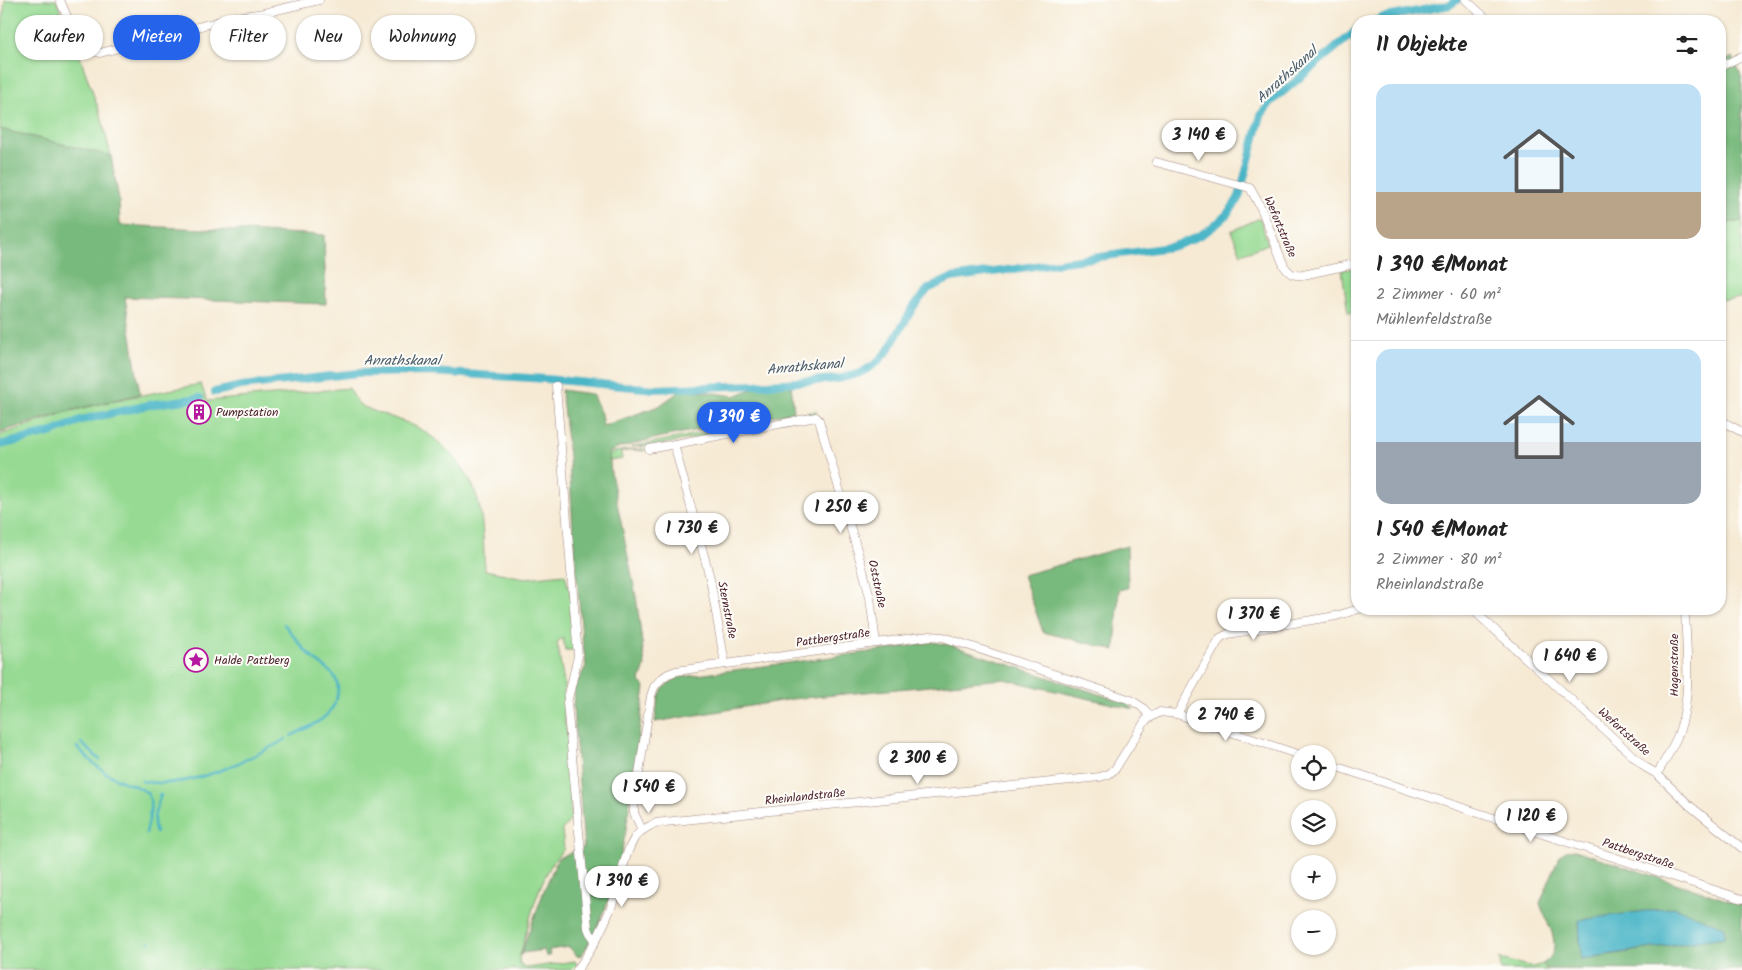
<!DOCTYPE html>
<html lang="de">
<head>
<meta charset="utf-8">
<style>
  :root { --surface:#fff; --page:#f2f2f2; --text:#222; --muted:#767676; --line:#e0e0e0; --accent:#2563eb }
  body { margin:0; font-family:Kalam,sans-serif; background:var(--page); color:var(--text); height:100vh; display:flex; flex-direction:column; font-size:19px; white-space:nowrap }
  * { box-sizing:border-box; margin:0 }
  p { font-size:16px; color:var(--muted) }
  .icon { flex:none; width:28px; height:28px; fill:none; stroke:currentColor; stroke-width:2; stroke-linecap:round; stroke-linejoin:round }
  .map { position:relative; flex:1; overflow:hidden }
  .sheet { position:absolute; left:1351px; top:15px; width:375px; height:600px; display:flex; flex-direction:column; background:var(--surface); border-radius:20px; box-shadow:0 1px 4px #0004 }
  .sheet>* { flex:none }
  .guide { position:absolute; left:15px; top:15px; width:475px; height:45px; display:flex; gap:10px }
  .controls { position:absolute; left:1291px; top:745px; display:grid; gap:10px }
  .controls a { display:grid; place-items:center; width:45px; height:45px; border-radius:50%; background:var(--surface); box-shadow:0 1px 4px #0004; font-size:25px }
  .price { position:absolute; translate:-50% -42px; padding:0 11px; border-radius:18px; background:#fff; color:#222; font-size:16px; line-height:32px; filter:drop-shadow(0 1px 2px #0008) }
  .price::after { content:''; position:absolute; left:50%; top:30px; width:15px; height:11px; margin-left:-8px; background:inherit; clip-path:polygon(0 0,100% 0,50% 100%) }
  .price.current { background:var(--accent); color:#fff }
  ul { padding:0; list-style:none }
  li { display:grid; align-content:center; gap:10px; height:265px; padding:0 25px }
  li+li { border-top:1px solid var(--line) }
  li span { display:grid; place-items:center; height:155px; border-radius:15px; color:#555 }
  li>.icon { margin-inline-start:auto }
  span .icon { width:90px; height:90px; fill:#fffc; stroke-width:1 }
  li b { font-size:21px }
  h2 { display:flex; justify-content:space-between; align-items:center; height:60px; padding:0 25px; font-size:21px }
  .tag { padding:0 18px; border-radius:22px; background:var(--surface); box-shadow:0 1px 4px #0004; font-size:18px; line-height:45px }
  .tag.current { background:var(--accent); color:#fff }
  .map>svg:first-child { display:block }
</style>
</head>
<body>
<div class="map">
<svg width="1742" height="970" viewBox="0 0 1742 970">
  <rect width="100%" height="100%" fill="#fdfcf7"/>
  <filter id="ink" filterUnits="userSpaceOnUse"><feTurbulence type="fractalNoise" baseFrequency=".02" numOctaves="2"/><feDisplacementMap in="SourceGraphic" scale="10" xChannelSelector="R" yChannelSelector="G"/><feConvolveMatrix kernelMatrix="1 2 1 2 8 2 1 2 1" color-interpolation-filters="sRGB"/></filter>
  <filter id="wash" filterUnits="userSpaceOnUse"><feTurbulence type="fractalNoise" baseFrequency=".0096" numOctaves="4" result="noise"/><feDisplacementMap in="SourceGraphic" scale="20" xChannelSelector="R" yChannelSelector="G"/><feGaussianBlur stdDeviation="1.12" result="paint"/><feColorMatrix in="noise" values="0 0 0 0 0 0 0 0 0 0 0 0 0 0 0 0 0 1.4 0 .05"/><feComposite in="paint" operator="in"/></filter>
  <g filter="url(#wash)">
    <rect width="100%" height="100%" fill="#f6ead4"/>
    <g fill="#96da93" stroke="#707c5f">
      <polygon points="5,0 56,0 80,57 102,119 111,156 0,129 0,48"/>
      <polygon points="1260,218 1268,244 1241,254 1231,231"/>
      <polygon points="1742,221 1742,298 1720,300 1720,224"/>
      <polygon points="1357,268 1357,312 1348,313 1342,270"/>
      <path d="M 201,384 L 207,401 L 349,388 C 352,392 355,400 359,404 C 369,411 393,417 405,422 C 434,432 467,465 476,494 C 484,518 483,545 485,570 L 525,578 L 565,574 L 572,601 L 570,612 L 575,650 L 565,650 L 563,638 L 557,642 L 564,683 L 564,716 L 568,739 L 571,819 L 562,830 L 564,849 C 538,874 529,925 519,959 L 520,964 L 527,968 L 575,961 L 577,965 L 572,970 L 0,970 L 0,435 L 67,412 L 126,398 Z"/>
      <polygon points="817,411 815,414 749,427 749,424"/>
      <polygon points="743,425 743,428 655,446 631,447"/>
      <polygon points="645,449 644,451 634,450 621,452 622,459 609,461 609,455 615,452 627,450"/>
      <polygon points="1500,959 1532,967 1543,964 1548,970 1501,970"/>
    </g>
    <g fill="#78ba7d" stroke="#616c54" fill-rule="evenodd">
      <polygon points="1733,57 1742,77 1742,221 1720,224 1720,63"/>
      <polygon points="0,129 111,156 119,200 120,225 324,235 326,304 125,297 140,394 69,411 0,432"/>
      <polygon points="791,384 794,412 661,437 618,448 609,453 611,473 636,596 645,666 640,681 645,687 626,830 615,885 595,933 582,955 577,956 569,947 549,950 550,956 546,956 544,950 522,953 520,956 545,888 558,858 584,847 573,706 575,687 586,666 582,637 573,531 569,457 561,390 592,394 601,414 603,426 659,406 680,391 709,392 734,396 757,387"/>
      <polygon points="1127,546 1128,588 1119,590 1115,650 1043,632 1023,575"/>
      <path d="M 933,642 L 950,645 L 1126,703 L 1134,709 L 1003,679 L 792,699 L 655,722 C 658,699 657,685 682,677 L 899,648 Z"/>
      <path d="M 1575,850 L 1742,905 L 1742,970 L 1547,969 L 1543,964 C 1545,961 1549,959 1551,956 C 1561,941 1544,918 1540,903 L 1560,855 L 1566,851 ZM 1579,921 L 1724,927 L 1724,937 L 1581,959 Z"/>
    </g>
    <polygon fill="#4ab5c7" stroke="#4a6a79" points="1674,907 1724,927 1724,937 1581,959 1579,920"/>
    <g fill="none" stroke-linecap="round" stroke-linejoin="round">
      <g stroke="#4ab5c7" stroke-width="2.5">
        <polyline points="284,624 304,649 313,658"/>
        <path d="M 315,660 C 331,672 343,678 336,700"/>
        <path d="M 291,736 C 308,727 327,721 335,703"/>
        <polyline points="81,743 100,760"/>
        <path d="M 77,747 C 90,760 100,771 117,779 C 124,782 144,788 148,794 C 153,803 149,823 146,833"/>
        <path d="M 142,781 C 188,791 246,761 286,739"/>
        <path d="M 156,833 C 151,821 156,808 161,795 L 159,795"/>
        <polyline points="149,943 150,942"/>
      </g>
      <g stroke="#4ab5c7" stroke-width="8">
        <polyline points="1375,21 1381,18 1450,5 1457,0"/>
        <path d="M 215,392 L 241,386 L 358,373 L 431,372 L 546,379 L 655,389 L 756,385 L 838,379 L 861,373 L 875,364 L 887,352 L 914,306 L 928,289 L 951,278 L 1170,247 C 1198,240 1225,223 1239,197 L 1261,115 L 1271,102 L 1358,29"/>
        <polyline points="0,445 53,432 81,420 154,404 200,398"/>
      </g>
    </g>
  </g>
  <g filter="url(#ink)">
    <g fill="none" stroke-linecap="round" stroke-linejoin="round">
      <g stroke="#a08480" stroke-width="9">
        <g id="minor">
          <polyline points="60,0 78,43 82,48 100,53 235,17 264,13 319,0"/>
          <polyline points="1466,0 1489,21"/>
          <polyline points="1720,67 1742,56"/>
          <path d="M 1156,162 L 1250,188 L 1261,208 L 1284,266 C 1290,274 1293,276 1303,275 L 1358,263"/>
          <polyline points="556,386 578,656 567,703 588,928 590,933 595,940"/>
          <polyline points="1720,420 1742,432"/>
          <polyline points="674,444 710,578 725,664"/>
          <polyline points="649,449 816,417 819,420 863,570 870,598 876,643"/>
          <polyline points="1472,609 1645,767 1657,774 1689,805 1742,848"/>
          <polyline points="1177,714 1220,638 1228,634 1336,616 1359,609"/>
          <polyline points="1328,764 1742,899"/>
          <path d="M 1657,774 C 1665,760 1675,745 1680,729 C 1692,693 1686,647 1685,609"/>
          <polyline points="642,830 634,813 634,806 651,696 654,687 661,679 668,674 676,671 876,643 930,636 943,637 1131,700 1142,707 1150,716"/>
          <path d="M 577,970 C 594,947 608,918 617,891 C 622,874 624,855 634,839 C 638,831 647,828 655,823 L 1100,777 L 1109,774 L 1115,769 L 1146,720 L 1160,712 L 1177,714 L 1300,755"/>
        </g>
      </g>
      <use href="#minor" stroke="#fff" stroke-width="8"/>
    </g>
  </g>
  <defs>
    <g id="building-ring" transform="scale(1.25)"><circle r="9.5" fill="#fdfcf7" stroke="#b5179e" stroke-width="1.5"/><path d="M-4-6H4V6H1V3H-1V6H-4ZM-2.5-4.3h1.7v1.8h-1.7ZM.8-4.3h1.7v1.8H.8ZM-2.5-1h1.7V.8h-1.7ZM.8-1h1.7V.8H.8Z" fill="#b5179e"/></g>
    <g id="sight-ring" transform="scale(1.25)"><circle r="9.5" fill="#fdfcf7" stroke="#b5179e" stroke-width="1.5"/><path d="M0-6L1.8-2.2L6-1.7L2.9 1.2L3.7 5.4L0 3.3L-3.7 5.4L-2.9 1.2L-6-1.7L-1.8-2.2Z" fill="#b5179e"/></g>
  </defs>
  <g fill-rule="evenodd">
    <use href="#building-ring" x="199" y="412"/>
    <use href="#sight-ring" x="196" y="660"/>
  </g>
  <g text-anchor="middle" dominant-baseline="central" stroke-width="4" stroke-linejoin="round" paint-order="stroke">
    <g font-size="12" fill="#4a1f2b" stroke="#fdfcf7">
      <text transform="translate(1280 227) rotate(67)">Wefortstraße</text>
      <text transform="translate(877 584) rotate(78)">Oststraße</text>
      <text transform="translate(727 610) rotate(79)">Sternstraße</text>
      <text transform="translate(833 638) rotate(-8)">Pattbergstraße</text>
      <text transform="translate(1674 665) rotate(-90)">Hagenstraße</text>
      <text transform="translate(1624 732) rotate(42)">Wefortstraße</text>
      <text transform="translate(805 797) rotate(-6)">Rheinlandstraße</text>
      <text transform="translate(1638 854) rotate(18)">Pattbergstraße</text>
    </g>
    <g font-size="12" fill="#4a1f2b" stroke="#fdfcf7" text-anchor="start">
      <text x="216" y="412">Pumpstation</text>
      <text x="214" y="660">Halde Pattberg</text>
    </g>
    <g font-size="14" font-style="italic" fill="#4a5b69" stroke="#fdfcf7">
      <text transform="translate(1287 75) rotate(-42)">Anrathskanal</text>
      <text x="402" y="361">Anrathskanal</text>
      <text transform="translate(805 367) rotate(-5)">Anrathskanal</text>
    </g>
  </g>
</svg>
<div class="controls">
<a><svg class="icon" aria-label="locate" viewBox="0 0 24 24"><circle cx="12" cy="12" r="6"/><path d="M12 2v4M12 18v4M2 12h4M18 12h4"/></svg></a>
<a><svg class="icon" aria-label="layers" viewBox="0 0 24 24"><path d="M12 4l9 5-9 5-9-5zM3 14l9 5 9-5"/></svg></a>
<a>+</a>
<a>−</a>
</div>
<b class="price" style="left:1199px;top:162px">3 140 €</b>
<b class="price current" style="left:734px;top:444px">1 390 €</b>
<b class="price" style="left:841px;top:534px">1 250 €</b>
<b class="price" style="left:692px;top:555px">1 730 €</b>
<b class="price" style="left:1254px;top:641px">1 370 €</b>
<b class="price" style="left:1570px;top:683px">1 640 €</b>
<b class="price" style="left:1226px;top:742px">2 740 €</b>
<b class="price" style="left:918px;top:785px">2 300 €</b>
<b class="price" style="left:649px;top:814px">1 540 €</b>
<b class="price" style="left:1531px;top:843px">1 120 €</b>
<b class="price" style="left:622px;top:908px">1 390 €</b>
<div class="guide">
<a class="tag">Kaufen</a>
<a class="tag current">Mieten</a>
<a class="tag">Filter</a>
<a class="tag">Neu</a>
<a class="tag">Wohnung</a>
</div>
<section class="sheet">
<h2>11 Objekte<svg class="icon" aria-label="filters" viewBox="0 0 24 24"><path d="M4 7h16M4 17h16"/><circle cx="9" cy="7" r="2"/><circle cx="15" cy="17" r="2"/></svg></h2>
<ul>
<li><span style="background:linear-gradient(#bfe0f5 70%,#b9a48a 0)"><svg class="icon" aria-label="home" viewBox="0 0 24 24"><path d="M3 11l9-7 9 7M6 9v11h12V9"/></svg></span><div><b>1 390 €/Monat</b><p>2 Zimmer · 60 m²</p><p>Mühlenfeldstraße</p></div></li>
<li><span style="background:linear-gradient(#bfe0f5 60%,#9aa5b1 0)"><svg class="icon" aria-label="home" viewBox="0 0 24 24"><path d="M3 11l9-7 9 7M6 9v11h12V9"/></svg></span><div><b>1 540 €/Monat</b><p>2 Zimmer · 80 m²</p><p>Rheinlandstraße</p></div></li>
</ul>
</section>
</div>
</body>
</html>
